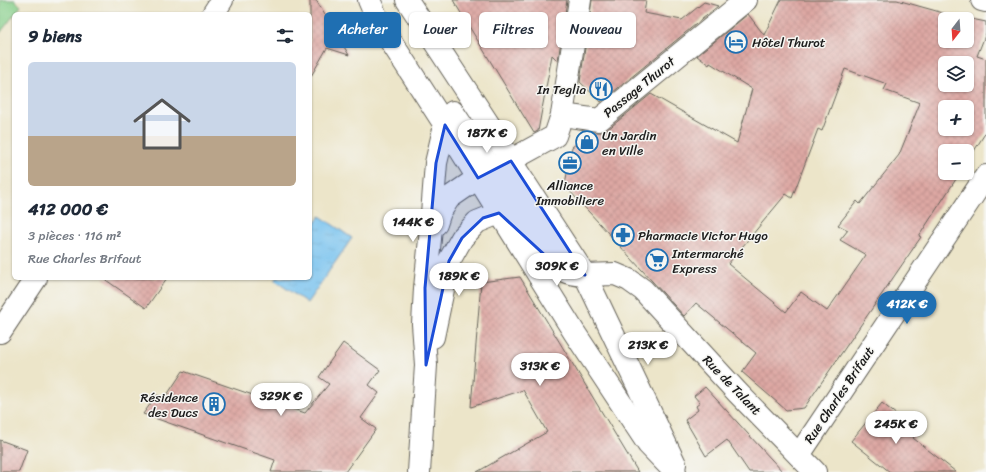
<!DOCTYPE html>
<html lang="fr">
<head>
<meta charset="utf-8">
<style>
  :root { --surface:#fff; --page:#f2f2f3; --text:#1f2937; --muted:#747a83; --line:#e0e1e3; --accent:#1f6fb2 }
  body { margin:0; font-family:Sriracha,sans-serif; background:var(--page); color:var(--text); height:100vh; display:flex; flex-direction:column; font-size:15px; white-space:nowrap }
  * { box-sizing:border-box; margin:0 }
  p { font-size:13px; color:var(--muted) }
  .icon { flex:none; width:22px; height:22px; fill:none; stroke:currentColor; stroke-width:2; stroke-linecap:round; stroke-linejoin:round }
  .map { position:relative; flex:1; overflow:hidden }
  .sheet { position:absolute; left:12px; top:12px; width:300px; height:268px; display:flex; flex-direction:column; background:var(--surface); border-radius:6px; box-shadow:0 1px 3px #0004 }
  .sheet>* { flex:none }
  .banner { position:absolute; left:324px; top:12px; width:380px; height:36px; display:flex; gap:8px }
  .needle { width:26px; rotate:197deg }
  .buttons { position:absolute; left:938px; top:12px; display:grid; gap:8px }
  .buttons a { display:grid; place-items:center; width:36px; height:36px; border-radius:6px; background:var(--surface); box-shadow:0 1px 3px #0004; font-size:20px }
  .price { position:absolute; translate:-50% -34px; padding:0 9px; border-radius:14px; background:#fff; color:#222; font-size:13px; line-height:26px; filter:drop-shadow(0 1px 2px #0008) }
  .price::after { content:''; position:absolute; left:50%; top:24px; width:12px; height:9px; margin-left:-6px; background:inherit; clip-path:polygon(0 0,100% 0,50% 100%) }
  .price.on { background:var(--accent); color:#fff }
  ul { padding:0; list-style:none }
  li { display:grid; align-content:center; gap:8px; height:212px; padding:0 16px }
  li+li { border-top:1px solid var(--line) }
  li span { display:grid; place-items:center; height:124px; border-radius:6px; color:#555 }
  li>.icon { margin-inline-start:auto }
  span .icon { width:72px; height:72px; fill:#fffc; stroke-width:1 }
  li b { font-size:17px }
  h2 { display:flex; justify-content:space-between; align-items:center; height:48px; padding:0 16px; font-size:17px }
  .chip { padding:0 14px; border-radius:6px; background:var(--surface); box-shadow:0 1px 3px #0004; font-size:14px; line-height:36px }
  .chip.on { background:var(--accent); color:#fff }
  .map>svg:first-child { display:block }
</style>
</head>
<body>
<div class="map">
<svg width="986" height="472" viewBox="0 0 986 472">
  <defs>
    <pattern id="water-ripples" width="26" height="14" patternUnits="userSpaceOnUse"><rect width="26" height="14" fill="#75c1ef"/><path d="M2 4q2-2 4 0t4 0M15 11q2-2 4 0t4 0" fill="none" stroke="#65a5cc"/></pattern>
    <pattern id="building-cross-hatch" width="8" height="8" patternUnits="userSpaceOnUse"><rect width="8" height="8" fill="#dda7a3"/><path d="M0 0l8 8M0 8l8-8" fill="none" stroke="#bd8f8c"/></pattern>
  </defs>
  <rect width="100%" height="100%" fill="#f6f6f2"/>
  <filter id="ink" filterUnits="userSpaceOnUse"><feTurbulence type="fractalNoise" baseFrequency=".025" numOctaves="2"/><feDisplacementMap in="SourceGraphic" scale="8" xChannelSelector="R" yChannelSelector="G"/><feConvolveMatrix kernelMatrix="1 2 1 2 8 2 1 2 1" color-interpolation-filters="sRGB"/></filter>
  <filter id="wash" filterUnits="userSpaceOnUse"><feTurbulence type="fractalNoise" baseFrequency=".012" numOctaves="4" result="noise"/><feDisplacementMap in="SourceGraphic" scale="16" xChannelSelector="R" yChannelSelector="G"/><feGaussianBlur stdDeviation="0.9" result="paint"/><feColorMatrix in="noise" values="0 0 0 0 0 0 0 0 0 0 0 0 0 0 0 0 0 1.4 0 .05"/><feComposite in="paint" operator="in"/></filter>
  <g filter="url(#wash)">
    <rect width="100%" height="100%" fill="#ece5c9"/>
    <polygon fill="#86cf8a" stroke="#517653" points="0,0 15,0 21,6 0,33"/>
    <polygon fill="url(#water-ripples)" stroke="#486e86" points="320,216 352,238 307,303 274,280 276,278 310,278 310,230"/>
    <g id="blocks">
      <g fill="url(#building-cross-hatch)" fill-rule="evenodd">
        <polygon points="310,0 316,0 349,55 327,48 310,78"/>
        <polygon points="453,0 567,0 558,61 552,55 538,131 534,133"/>
        <polygon points="592,0 646,0 644,13 682,20 704,2 718,6 601,102 580,82"/>
        <path d="M 781,0 L 897,0 L 947,14 L 986,22 L 986,33 L 977,56 L 986,59 L 986,132 L 967,162 L 967,151 L 945,151 L 945,173 L 960,173 L 919,236 L 921,237 L 804,408 L 786,410 L 742,372 L 756,353 L 696,303 L 684,316 L 567,188 L 565,184 L 572,147 L 592,132 L 602,132 L 607,130 L 651,94 L 737,143 L 752,89 L 710,63 L 709,65 L 697,56 L 748,14 L 764,35 ZM 945,19 L 967,19 L 967,41 L 945,41 ZM 945,63 L 967,63 L 967,85 L 945,85 ZM 845,69 L 887,84 L 884,90 L 920,103 L 899,155 L 860,204 L 857,201 L 838,225 L 848,230 L 840,240 L 866,255 L 827,311 L 801,292 L 786,312 L 728,264 L 786,194 L 792,198 L 818,129 L 822,131 ZM 945,107 L 967,107 L 967,129 L 945,129 Z"/>
        <polygon points="520,277 580,376 638,472 477,472 547,432 523,390 471,407 481,282"/>
        <polygon points="103,278 167,278 146,308"/>
        <polygon points="343,343 380,370 369,385 379,393 361,418 376,429 345,472 271,472 275,460 143,414 157,395 165,398 183,371 305,413 329,384 319,377"/>
        <polygon points="705,387 760,447 783,472 749,472 727,440 706,456 685,420 698,410 696,406 700,403 694,396"/>
        <polygon points="882,403 918,432 913,438 956,472 890,472 851,441"/>
        <polygon points="0,440 27,450 19,472 0,472"/>
      </g>
    </g>
  </g>
  <g filter="url(#ink)">
    <use href="#blocks" fill-opacity="0" stroke="#656259" stroke-width="1"/>
    <g fill="none" stroke-linecap="round" stroke-linejoin="round">
      <g stroke="#656259" stroke-width="24">
        <g id="street">
          <polyline points="982,0 986,1"/>
          <polyline points="213,14 222,0"/>
          <polyline points="562,115 599,120 746,0"/>
          <polyline points="493,170 555,136 562,115 580,0"/>
          <polyline points="585,275 615,274 629,280 643,290 737,392 815,472"/>
          <polyline points="0,332 36,278"/>
          <polyline points="799,455 986,176"/>
        </g>
      </g>
      <g stroke="#656259" stroke-width="24">
        <g id="secondary">
          <polyline points="369,0 379,23 445,125 574,332 648,444 675,472"/>
          <polyline points="407,0 491,128 515,168 585,275 675,464"/>
          <path d="M 453,112 L 550,257 C 562,272 566,274 585,275"/>
          <polyline points="436,224 440,212 449,198 478,178"/>
          <polyline points="433,337 449,261 462,238 477,222 499,213 506,201"/>
          <polyline points="419,472 426,365 423,324 425,288 430,239 436,163 445,125"/>
        </g>
      </g>
      <use href="#street" stroke="#fff" stroke-width="22"/>
      <use href="#secondary" stroke="#fff" stroke-width="22"/>
    </g>
  </g>
  <path fill="#1d4ed8" fill-opacity="0.2" stroke="#1d4ed8" stroke-width="3" stroke-linejoin="round" d="M 445,125 L 478,178 L 511,161 L 585,275 L 560,269 L 499,213 L 483,218 L 462,238 L 449,261 L 426,365 L 425,288 L 436,163 Z"/>
  <defs>
    <g id="hotel-ring" transform="scale(1.15)"><circle r="9.5" fill="#f6f6f2" stroke="#1f6fb2" stroke-width="1.5"/><path d="M-6-4.5h1.5V1H6V5H4.5V3h-9V5H-6ZM-4 0a1.8 1.8 0 1 1 3.6 0ZM.5 0V-2.5h3Q6-2.5 6 0Z" fill="#1f6fb2"/></g>
    <g id="restaurant-ring" transform="scale(1.15)"><circle r="9.5" fill="#f6f6f2" stroke="#1f6fb2" stroke-width="1.5"/><path d="M-5-6h1v4h1v-4h1v4h1v-4h1v5L-1.5 .5V6h-2V.5L-5-1ZM5-6V6H3V1.5H1.5Q1.5-4 5-6Z" fill="#1f6fb2"/></g>
    <g id="shop-ring" transform="scale(1.15)"><circle r="9.5" fill="#f6f6f2" stroke="#1f6fb2" stroke-width="1.5"/><path d="M-5-2.5h2.3a2.7 3.5 0 0 1 5.4 0H5L5.5 6h-11ZM-1.5-2.5h3a1.5 2.3 0 0 0-3 0Z" fill="#1f6fb2"/></g>
    <g id="office-ring" transform="scale(1.15)"><circle r="9.5" fill="#f6f6f2" stroke="#1f6fb2" stroke-width="1.5"/><path d="M-6-3h4V-5.5h4V-3h4V5H-6ZM-1-4.5V-3h2v-1.5ZM-6 0V1H6V0Z" fill="#1f6fb2"/></g>
    <g id="pharmacy-ring" transform="scale(1.15)"><circle r="9.5" fill="#f6f6f2" stroke="#1f6fb2" stroke-width="1.5"/><path d="M-2-6h4v4h4v4h-4v4h-4v-4h-4v-4h4Z" fill="#1f6fb2"/></g>
    <g id="supermarket-ring" transform="scale(1.15)"><circle r="9.5" fill="#f6f6f2" stroke="#1f6fb2" stroke-width="1.5"/><path d="M-6-5.5h2.5l.6 2H6L4.5 2H-2.5L-4.4-4H-6ZM-1.5 3.2a1.3 1.3 0 1 0 .1 0ZM3 3.2a1.3 1.3 0 1 0 .1 0Z" fill="#1f6fb2"/></g>
    <g id="building-ring" transform="scale(1.15)"><circle r="9.5" fill="#f6f6f2" stroke="#1f6fb2" stroke-width="1.5"/><path d="M-4-6H4V6H1V3H-1V6H-4ZM-2.5-4.3h1.7v1.8h-1.7ZM.8-4.3h1.7v1.8H.8ZM-2.5-1h1.7V.8h-1.7ZM.8-1h1.7V.8H.8Z" fill="#1f6fb2"/></g>
  </defs>
  <g fill-rule="evenodd">
    <use href="#hotel-ring" x="736" y="42"/>
    <use href="#restaurant-ring" x="601" y="89"/>
    <use href="#shop-ring" x="587" y="142"/>
    <use href="#office-ring" x="570" y="163"/>
    <use href="#pharmacy-ring" x="623" y="235"/>
    <use href="#supermarket-ring" x="657" y="260"/>
    <use href="#building-ring" x="214" y="404"/>
  </g>
  <g text-anchor="middle" dominant-baseline="central" stroke-width="3" stroke-linejoin="round" paint-order="stroke">
    <g font-size="13" fill="#1c1c1c" stroke="#f6f6f2" text-anchor="start">
      <text x="752" y="42">Hôtel Thurot</text>
      <text x="586" y="89" text-anchor="end">In Teglia</text>
      <text x="602" y="135">Un Jardin<tspan x="602" dy="15">en Ville</tspan></text>
      <text x="570" y="185" text-anchor="middle">Alliance<tspan x="570" dy="15">Immobiliere</tspan></text>
      <text x="638" y="235">Pharmacie Victor Hugo</text>
      <text x="672" y="253">Intermarché<tspan x="672" dy="15">Express</tspan></text>
      <text x="198" y="397" text-anchor="end">Résidence<tspan x="198" dy="15">des Ducs</tspan></text>
    </g>
    <g font-size="13" fill="#1c1c1c" stroke="#f6f6f2">
      <text transform="translate(639 87) rotate(-39)">Passage Thurot</text>
      <text transform="translate(732 385) rotate(46)">Rue de Talant</text>
      <text transform="translate(839 395) rotate(-56)">Rue Charles Brifaut</text>
    </g>
  </g>
</svg>
<div class="buttons">
<a><svg class="needle" viewBox="-14 -14 28 28"><path d="M0-13l5 13h-10z" fill="#e53935"/><path d="M0 13l5-13h-10z" fill="#747a83"/></svg></a>
<a><svg class="icon" aria-label="layers" viewBox="0 0 24 24"><path d="M12 4l9 5-9 5-9-5zM3 14l9 5 9-5"/></svg></a>
<a>+</a>
<a>−</a>
</div>
<b class="price" style="left:487px;top:154px">187K €</b>
<b class="price" style="left:413px;top:243px">144K €</b>
<b class="price" style="left:557px;top:287px">309K €</b>
<b class="price" style="left:459px;top:297px">189K €</b>
<b class="price on" style="left:907px;top:325px">412K €</b>
<b class="price" style="left:648px;top:366px">213K €</b>
<b class="price" style="left:540px;top:387px">313K €</b>
<b class="price" style="left:281px;top:417px">329K €</b>
<b class="price" style="left:896px;top:445px">245K €</b>
<div class="banner">
<a class="chip on">Acheter</a>
<a class="chip">Louer</a>
<a class="chip">Filtres</a>
<a class="chip">Nouveau</a>
</div>
<section class="sheet">
<h2>9 biens<svg class="icon" aria-label="filters" viewBox="0 0 24 24"><path d="M4 7h16M4 17h16"/><circle cx="9" cy="7" r="2"/><circle cx="15" cy="17" r="2"/></svg></h2>
<ul>
<li><span style="background:linear-gradient(#c9d6e8 60%,#b9a48a 0)"><svg class="icon" aria-label="home" viewBox="0 0 24 24"><path d="M3 11l9-7 9 7M6 9v11h12V9"/></svg></span><div><b>412 000 €</b><p>3 pièces · 116 m²</p><p>Rue Charles Brifaut</p></div></li>
</ul>
</section>
</div>
</body>
</html>
